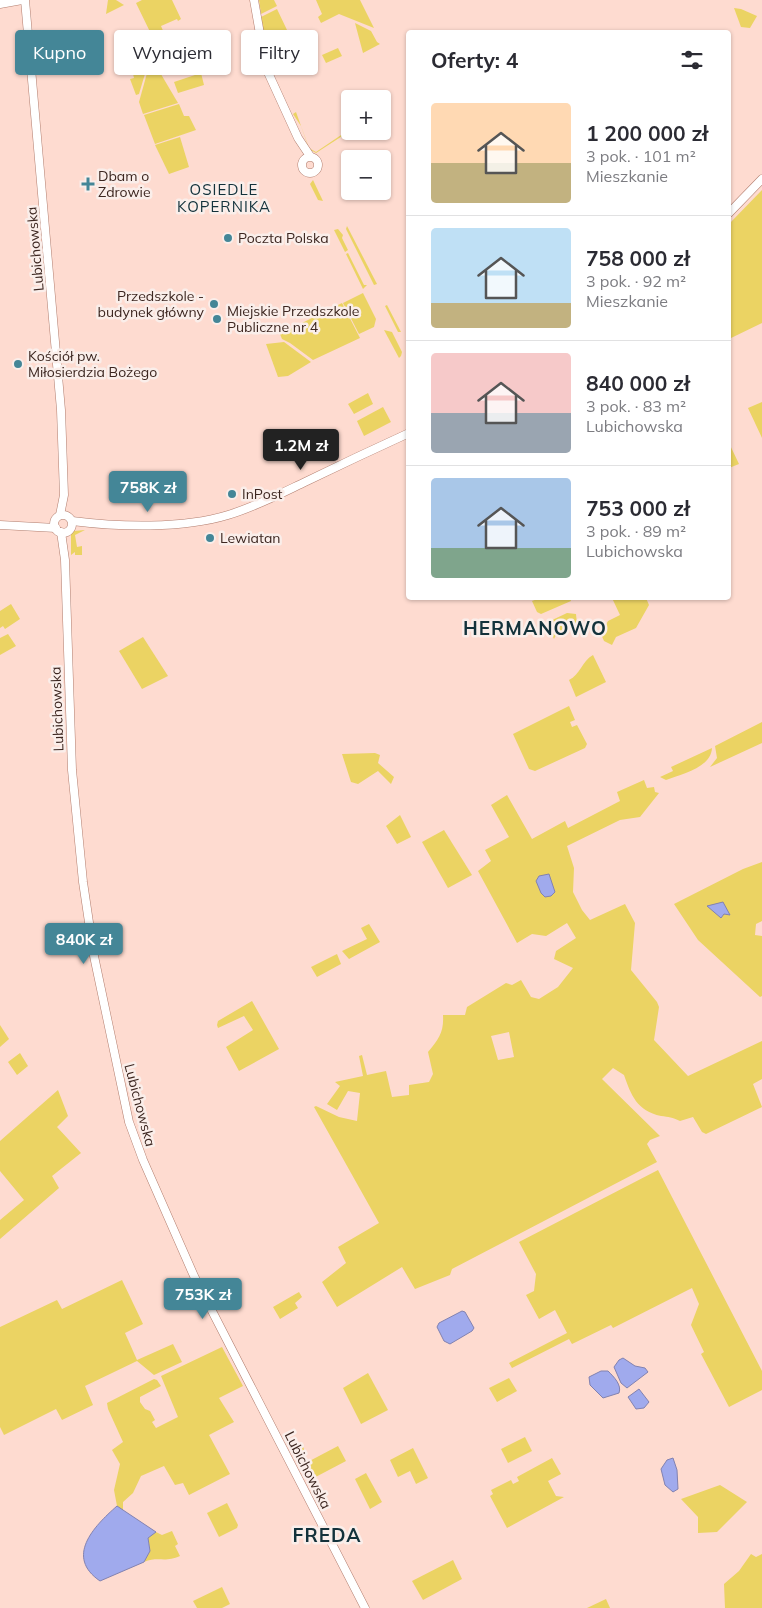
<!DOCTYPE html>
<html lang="pl">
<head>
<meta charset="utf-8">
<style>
  :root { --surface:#fff; --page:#f7f7f7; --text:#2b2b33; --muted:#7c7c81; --line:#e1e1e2; --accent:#448697 }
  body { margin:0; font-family:Mulish,sans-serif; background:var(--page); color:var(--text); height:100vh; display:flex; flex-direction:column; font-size:19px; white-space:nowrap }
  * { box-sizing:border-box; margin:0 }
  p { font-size:16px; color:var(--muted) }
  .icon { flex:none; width:28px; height:28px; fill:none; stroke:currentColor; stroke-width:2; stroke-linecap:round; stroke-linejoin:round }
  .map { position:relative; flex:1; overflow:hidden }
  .drawer { position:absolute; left:406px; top:30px; width:325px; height:570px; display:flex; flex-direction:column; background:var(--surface); border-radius:5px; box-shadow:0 1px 4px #0004 }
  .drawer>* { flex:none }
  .banner { position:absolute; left:15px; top:30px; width:316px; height:45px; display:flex; gap:10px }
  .fabs { position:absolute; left:341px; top:90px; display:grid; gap:10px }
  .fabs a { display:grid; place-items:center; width:50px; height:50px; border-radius:5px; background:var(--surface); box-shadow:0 1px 4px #0004; font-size:25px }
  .price { position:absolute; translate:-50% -42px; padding:0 11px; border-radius:5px; background:var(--accent); color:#fff; font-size:16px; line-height:32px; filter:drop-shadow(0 1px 2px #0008) }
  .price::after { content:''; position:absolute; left:50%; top:30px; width:15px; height:11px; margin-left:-8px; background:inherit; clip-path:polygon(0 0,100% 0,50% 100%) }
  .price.selected { background:#222; color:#fff }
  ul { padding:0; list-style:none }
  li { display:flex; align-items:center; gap:15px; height:125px; padding:0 25px }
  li+li { border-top:1px solid var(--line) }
  li span { display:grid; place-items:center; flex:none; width:140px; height:100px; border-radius:5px; color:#555 }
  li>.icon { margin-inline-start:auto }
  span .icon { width:60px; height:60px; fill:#fffc; stroke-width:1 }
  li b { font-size:21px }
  h2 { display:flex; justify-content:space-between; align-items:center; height:60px; padding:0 25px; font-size:21px }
  .pill { padding:0 18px; border-radius:5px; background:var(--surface); box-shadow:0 1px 4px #0004; font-size:18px; line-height:45px }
  .pill.selected { background:var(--accent); color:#fff }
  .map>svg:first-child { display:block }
</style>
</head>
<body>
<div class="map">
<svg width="762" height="1608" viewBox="0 0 762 1608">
  <rect width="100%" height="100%" fill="#fedbd0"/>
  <g fill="#ebd363" fill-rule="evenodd">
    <polygon points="108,0 116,0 124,5 106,14"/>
    <polygon points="142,0 172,0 181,19 178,21 177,19 161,26 164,33 153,38 136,3"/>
    <polygon points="259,0 274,0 277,6 261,14"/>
    <polygon points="316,0 360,0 374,28 339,14 321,23 318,17 322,14"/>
    <polygon points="734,8 741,9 757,16 750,28 741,27"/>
    <polygon points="277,9 287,30 282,43 279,44 278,41 266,47 261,17"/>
    <polygon points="355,23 371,31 377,42 380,44 363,53"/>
    <polygon points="338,48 342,56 326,63 322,55"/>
    <polygon points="155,64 178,103 143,114 139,102 149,66"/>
    <polygon points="147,67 139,94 136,95 130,79 134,78 133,74 140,72 140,69"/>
    <polygon points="201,73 204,85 178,93 174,82"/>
    <polygon points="179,104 184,116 189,116 196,130 155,144 144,115"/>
    <polygon points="296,112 309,148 316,152 350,129 350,131 316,153 309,149 301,126 293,114"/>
    <polygon points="180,137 189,167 169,174 155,145"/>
    <polygon points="313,180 323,201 318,200 310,184"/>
    <polygon points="762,190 762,323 729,339 729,224"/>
    <polygon points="347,226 377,284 374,285 346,229"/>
    <polygon points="338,229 343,235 342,238 348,250 345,252 334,230"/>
    <polygon points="348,253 364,285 367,285 363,289 346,254"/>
    <polygon points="363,293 376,319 374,327 359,334 343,303"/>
    <polygon points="342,303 360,338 313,360 290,343 282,339 280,334"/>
    <polygon points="387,305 401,332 398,332 385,306"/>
    <polygon points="384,330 392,332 402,352 401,356 399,358"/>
    <polygon points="284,342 311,362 288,376 278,377 266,344"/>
    <polygon points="368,393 373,404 354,414 348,404"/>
    <polygon points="762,402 762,438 748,408"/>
    <polygon points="383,407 391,422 364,436 357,421"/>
    <polygon points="729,443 739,464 729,468 730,467"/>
    <polygon points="85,530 75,535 77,547 82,546 82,555 75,555 75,552 71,555 71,534 74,531"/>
    <polygon points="540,598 570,598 571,601 541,614 537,612 532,601"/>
    <polygon points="612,598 646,598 649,605 636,628 616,637 612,645 604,641 601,634 608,621 620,615"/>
    <polygon points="11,604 20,619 5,629 3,626 0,628 0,611"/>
    <polygon points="567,613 576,614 577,624 572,631 572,627 564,631 565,635 563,631 556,635 554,639 547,624 548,622"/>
    <polygon points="8,634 16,646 0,655 0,638"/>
    <polygon points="143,637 168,676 142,689 119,651"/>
    <path d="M 593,655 L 606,682 L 576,697 L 569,680 C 580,675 582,661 593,655 Z"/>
    <polygon points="569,706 575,720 570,722 572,727 577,725 587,744 585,748 535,771 529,769 513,734"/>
    <polygon points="762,722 762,743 710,767 717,758 715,746"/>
    <path d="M 712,748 C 711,768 681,774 666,780 L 660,777 L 673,771 L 671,767 Z"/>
    <polygon points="375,753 380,755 378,763 394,777 391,784 378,771 358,784 351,782 342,754"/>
    <path d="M 644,780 L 647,788 L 654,787 L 655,792 L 659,793 L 640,817 L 620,820 L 567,846 L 574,868 L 573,892 L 582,910 L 590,920 L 625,904 L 635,923 L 631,970 L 657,1002 L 659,1007 L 654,1040 L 688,1076 L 762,1041 L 762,1079 L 753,1084 L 762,1107 L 706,1134 L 702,1132 L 693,1117 L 680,1121 C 672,1117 669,1117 661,1116 C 637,1111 631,1095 624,1075 L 613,1068 L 602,1079 L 660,1136 L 650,1140 L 647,1144 L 657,1162 L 452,1269 L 450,1275 L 415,1289 L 402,1267 L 337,1307 L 322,1282 L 346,1263 L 338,1247 L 379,1223 L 314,1107 L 316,1106 L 339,1117 L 357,1121 L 360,1093 L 348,1091 L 337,1110 L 327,1104 L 340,1086 L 335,1082 L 363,1076 L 359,1056 L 362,1055 L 367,1075 L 386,1071 L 392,1097 L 409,1095 L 409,1085 L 429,1082 L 433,1074 L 428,1052 C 439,1039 444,1032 443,1015 L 465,1015 L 467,1007 L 506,983 L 512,985 L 521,980 L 531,997 L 539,999 L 558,987 L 573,968 L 554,959 L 556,951 L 576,938 L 567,923 L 546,936 L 532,934 L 517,943 L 478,871 L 491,861 L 485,850 L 509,837 L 491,805 L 507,795 L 532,839 L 565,821 L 568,828 L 620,801 L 617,792 ZM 509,1032 L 514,1057 L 498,1060 L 491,1036 Z"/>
    <polygon points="400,815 411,837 397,844 386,826"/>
    <polygon points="444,830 472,875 448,888 422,842"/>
    <polygon points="762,862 762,921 756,924 755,935 762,936 762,996 760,997 698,940 674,904 743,869"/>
    <polygon points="369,924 380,942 349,959 342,951 367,939 361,928"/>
    <polygon points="337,954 341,964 317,977 311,967"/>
    <polygon points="252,1001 279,1049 239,1071 226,1047 253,1030 244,1016 218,1028 217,1025 218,1021"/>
    <polygon points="0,1025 9,1039 0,1047"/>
    <polygon points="20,1053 28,1066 17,1075 8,1062"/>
    <polygon points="58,1090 68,1116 57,1127 81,1153 52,1176 59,1188 0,1239 0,1220 24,1200 0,1171 0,1141"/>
    <polygon points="658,1170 762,1371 762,1390 729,1407 701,1354 704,1352 691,1325 699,1304 692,1288 613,1328 611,1325 572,1344 569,1339 512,1368 509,1363 567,1333 555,1310 539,1319 526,1295 534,1291 536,1274 519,1242"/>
    <polygon points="122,1280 143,1324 125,1333 137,1360 173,1344 182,1362 154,1375 137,1361 85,1386 93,1405 62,1420 56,1409 4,1435 0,1427 0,1327 57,1300 62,1309"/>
    <polygon points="299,1292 302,1297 295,1303 298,1308 280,1319 273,1307"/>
    <polygon points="222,1347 243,1386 219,1398 234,1422 209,1435 230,1474 189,1495 183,1483 175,1485 164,1466 141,1476 133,1493 123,1502 123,1511 117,1506 114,1490 120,1464 112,1450 123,1442 108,1409 107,1403 154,1379 157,1380 161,1386 140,1397 140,1402 145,1409 150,1411 155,1420 152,1422 156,1428 178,1417 161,1376"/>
    <polygon points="368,1373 388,1410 361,1424 343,1388"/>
    <polygon points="509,1378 517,1391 497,1402 489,1388"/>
    <polygon points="525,1437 532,1451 508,1463 501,1449"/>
    <circle cx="298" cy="1450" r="6"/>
    <polygon points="338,1446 346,1461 308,1481 300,1466"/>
    <polygon points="413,1448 428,1478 416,1484 410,1471 398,1477 390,1460"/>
    <polygon points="552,1458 561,1474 548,1481 556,1496 564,1497 507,1528 490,1496 493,1494 491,1490 511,1480 513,1484 519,1481 517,1477"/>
    <polygon points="366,1473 382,1502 370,1509 355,1479"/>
    <polygon points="720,1485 747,1502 717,1532 698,1533 698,1517 681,1499"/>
    <polygon points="227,1503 238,1525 237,1528 219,1537 207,1513"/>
    <path d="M 172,1531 L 178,1544 L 175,1546 L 180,1556 C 165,1563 158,1556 144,1562 L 150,1551 L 148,1538 L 156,1532 L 162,1535 Z"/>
    <polygon points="751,1554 756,1557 762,1554 762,1608 725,1608 724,1584 739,1571"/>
    <polygon points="453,1560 462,1579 423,1600 412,1581"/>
    <polygon points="222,1587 230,1604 222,1608 197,1608 193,1601"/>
    <polygon points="606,1599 610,1608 587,1608"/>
  </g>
  <g fill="#a0aaed" stroke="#8282b0">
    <polygon points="549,874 555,892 551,896 545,897 541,893 536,881 539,876"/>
    <polygon points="723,902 730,915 724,914 721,918 707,906"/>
    <polygon points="462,1311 465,1312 474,1328 472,1331 450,1344 444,1341 437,1327 439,1323"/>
    <polygon points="623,1358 635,1366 645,1368 648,1372 627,1388 621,1383 614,1367 619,1360"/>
    <path d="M 601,1371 L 608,1371 C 614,1377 622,1385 619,1393 L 603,1398 L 590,1385 L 589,1377 Z"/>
    <polygon points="639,1389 649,1402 644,1408 636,1409 628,1397"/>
    <polygon points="673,1458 677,1470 678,1489 673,1492 665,1485 661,1469 667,1460"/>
    <path d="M 117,1506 L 156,1532 L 148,1538 L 150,1551 L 144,1562 L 100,1581 C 65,1557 93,1527 117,1506 Z"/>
  </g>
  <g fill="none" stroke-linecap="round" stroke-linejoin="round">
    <g stroke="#b27e6f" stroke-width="9">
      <g id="secondary">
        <polyline points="25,0 61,410 64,495 60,515"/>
        <polyline points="254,0 266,68 298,138 310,156"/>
        <polyline points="0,4 22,0"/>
        <circle cx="310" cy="165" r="8"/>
        <polyline points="729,213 762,179"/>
        <circle cx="63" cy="524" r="9"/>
        <path d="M 72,521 C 120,527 182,529 228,515 C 255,507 280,494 305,482 C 340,465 374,449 409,433"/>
        <polyline points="0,525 56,528"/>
        <polyline points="61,532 65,560 72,770 83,882 94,956 129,1122 143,1160 194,1276 365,1608"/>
      </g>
    </g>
    <use href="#secondary" stroke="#fff" stroke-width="8"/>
  </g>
  <g fill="#448697" stroke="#faeeea" stroke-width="2">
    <path d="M85.5 176.5h5v5h5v5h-5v5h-5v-5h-5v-5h5z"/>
    <circle cx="228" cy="238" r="5"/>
    <circle cx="214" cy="304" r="5"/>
    <circle cx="217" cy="319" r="5"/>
    <circle cx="18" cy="364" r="5"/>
    <circle cx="232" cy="494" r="5"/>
    <circle cx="210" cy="538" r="5"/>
  </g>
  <g text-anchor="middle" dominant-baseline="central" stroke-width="5" stroke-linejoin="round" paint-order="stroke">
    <g font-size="14" fill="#3c2620" stroke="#faeeea" text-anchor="start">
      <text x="98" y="176">Dbam o<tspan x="98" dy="16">Zdrowie</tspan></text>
      <text x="238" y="238">Poczta Polska</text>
      <text x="204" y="296" text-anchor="end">Przedszkole -<tspan x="204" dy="16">budynek główny</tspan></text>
      <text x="227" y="311">Miejskie Przedszkole<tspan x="227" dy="16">Publiczne nr 4</tspan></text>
      <text x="28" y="356">Kościół pw.<tspan x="28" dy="16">Miłosierdzia Bożego</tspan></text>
      <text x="242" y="494">InPost</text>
      <text x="220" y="538">Lewiatan</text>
    </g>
    <g font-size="14" fill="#3c2620" stroke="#faeeea">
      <text transform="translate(35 249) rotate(-95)">Lubichowska</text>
      <text transform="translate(57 709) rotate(-92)">Lubichowska</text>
      <text transform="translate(140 1105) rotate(75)">Lubichowska</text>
      <text transform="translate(308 1470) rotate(63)">Lubichowska</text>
    </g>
    <g font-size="15" letter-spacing="1" fill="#13323b" stroke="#faeeea">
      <text x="224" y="189">OSIEDLE<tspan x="224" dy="17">KOPERNIKA</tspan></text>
    </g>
    <g font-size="19" font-weight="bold" letter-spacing="1" fill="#13323b" stroke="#faeeea">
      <text x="535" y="628">HERMANOWO</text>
      <text x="327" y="1535">FREDA</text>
    </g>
  </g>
</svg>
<div class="fabs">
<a>+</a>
<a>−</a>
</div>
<b class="price selected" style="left:301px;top:471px">1.2M zł</b>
<b class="price" style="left:148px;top:513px">758K zł</b>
<b class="price" style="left:84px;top:965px">840K zł</b>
<b class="price" style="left:203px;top:1320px">753K zł</b>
<div class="banner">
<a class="pill selected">Kupno</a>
<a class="pill">Wynajem</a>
<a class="pill">Filtry</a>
</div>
<section class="drawer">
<h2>Oferty: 4<svg class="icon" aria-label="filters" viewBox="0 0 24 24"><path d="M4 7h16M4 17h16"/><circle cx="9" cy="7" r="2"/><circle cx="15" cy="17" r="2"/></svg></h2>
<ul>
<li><span style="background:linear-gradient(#ffd9b3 60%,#c2b280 0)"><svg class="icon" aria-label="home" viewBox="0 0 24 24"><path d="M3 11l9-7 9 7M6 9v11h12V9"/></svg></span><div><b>1 200 000 zł</b><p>3 pok. · 101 m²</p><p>Mieszkanie</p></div></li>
<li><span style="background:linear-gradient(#bfe0f5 75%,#c2b280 0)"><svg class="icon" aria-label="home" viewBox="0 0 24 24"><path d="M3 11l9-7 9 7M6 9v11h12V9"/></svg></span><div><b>758 000 zł</b><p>3 pok. · 92 m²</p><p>Mieszkanie</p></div></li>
<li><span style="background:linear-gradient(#f6c9c9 60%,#9aa5b1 0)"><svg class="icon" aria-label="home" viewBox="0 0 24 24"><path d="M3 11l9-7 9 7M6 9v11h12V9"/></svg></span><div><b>840 000 zł</b><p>3 pok. · 83 m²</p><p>Lubichowska</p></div></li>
<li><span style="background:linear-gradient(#a9c7e8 70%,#7fa58c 0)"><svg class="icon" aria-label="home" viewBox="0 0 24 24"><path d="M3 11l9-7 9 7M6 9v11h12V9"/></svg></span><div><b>753 000 zł</b><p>3 pok. · 89 m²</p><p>Lubichowska</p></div></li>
</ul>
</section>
</div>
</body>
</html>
